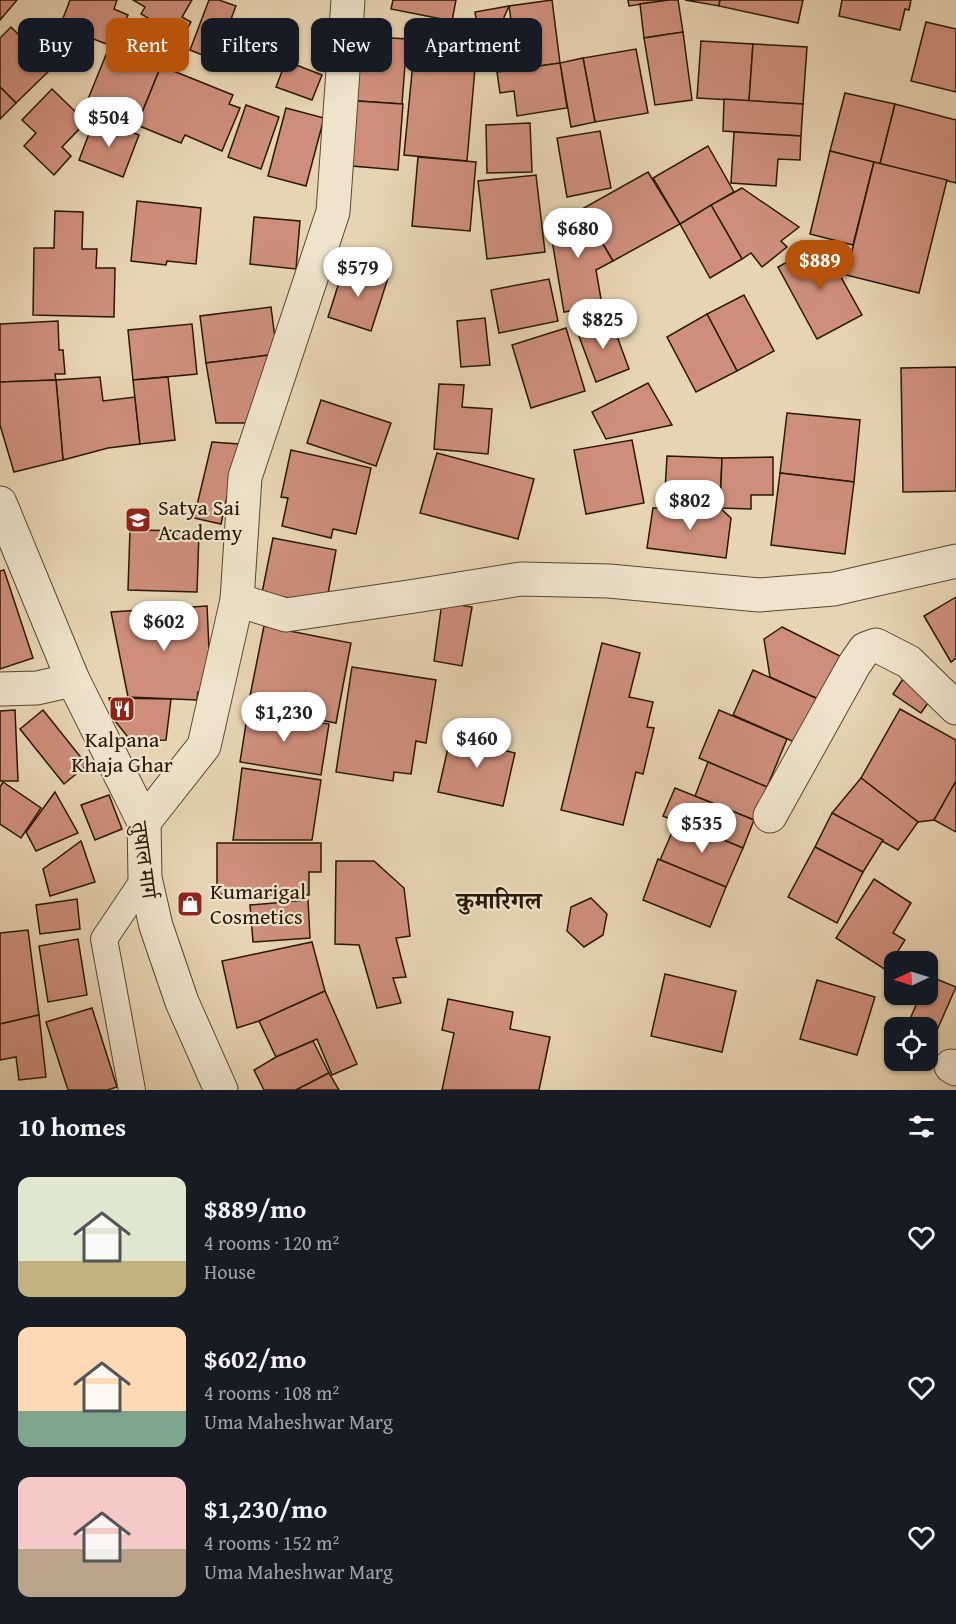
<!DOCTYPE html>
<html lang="en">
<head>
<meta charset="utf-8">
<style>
  :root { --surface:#171b24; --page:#20242c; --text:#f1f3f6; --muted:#9ea1a6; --accent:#b45309 }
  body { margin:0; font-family:"Gentium Book Plus","Noto Serif Devanagari",serif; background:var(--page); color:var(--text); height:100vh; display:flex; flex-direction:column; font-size:22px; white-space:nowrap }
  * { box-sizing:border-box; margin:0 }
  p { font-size:20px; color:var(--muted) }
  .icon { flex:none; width:33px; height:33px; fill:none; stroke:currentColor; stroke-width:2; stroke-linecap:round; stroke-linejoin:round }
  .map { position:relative; height:1090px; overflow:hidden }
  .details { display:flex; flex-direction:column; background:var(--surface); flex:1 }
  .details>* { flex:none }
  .top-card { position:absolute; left:18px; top:18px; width:600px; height:54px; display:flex; gap:12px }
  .needle { width:39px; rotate:266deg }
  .controls { position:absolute; left:884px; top:951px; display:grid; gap:12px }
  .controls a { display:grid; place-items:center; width:54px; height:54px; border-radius:12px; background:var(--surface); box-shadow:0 2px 4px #0004; font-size:30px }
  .price { position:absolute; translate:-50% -51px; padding:0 14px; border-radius:21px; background:#fff; color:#222; font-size:20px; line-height:39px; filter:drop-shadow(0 2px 3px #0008) }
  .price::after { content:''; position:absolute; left:50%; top:36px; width:18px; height:14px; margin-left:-9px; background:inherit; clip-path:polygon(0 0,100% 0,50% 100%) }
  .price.current { background:var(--accent); color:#fff }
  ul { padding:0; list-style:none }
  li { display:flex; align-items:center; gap:18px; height:150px; padding:0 18px }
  li span { display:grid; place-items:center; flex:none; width:168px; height:120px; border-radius:12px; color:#555 }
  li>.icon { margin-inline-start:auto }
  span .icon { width:72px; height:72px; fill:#fffc; stroke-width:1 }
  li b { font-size:26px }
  h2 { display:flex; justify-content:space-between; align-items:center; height:72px; padding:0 18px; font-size:26px }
  .pill { padding:0 21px; border-radius:12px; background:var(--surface); box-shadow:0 2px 4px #0004; font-size:21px; line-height:54px }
  .pill.current { background:var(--accent); color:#fff }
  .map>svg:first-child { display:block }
</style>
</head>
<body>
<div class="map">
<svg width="956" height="1090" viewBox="0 0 956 1090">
  <rect width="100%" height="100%" fill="#e7d4b2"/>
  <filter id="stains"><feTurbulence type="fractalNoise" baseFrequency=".00333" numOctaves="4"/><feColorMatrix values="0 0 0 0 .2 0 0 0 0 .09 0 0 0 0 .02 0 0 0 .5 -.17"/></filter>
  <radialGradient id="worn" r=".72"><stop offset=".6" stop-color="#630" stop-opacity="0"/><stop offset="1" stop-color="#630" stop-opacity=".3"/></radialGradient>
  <g fill="#ce8e7b" stroke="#281905" stroke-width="1.5">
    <polygon points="0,0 17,0 0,20"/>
    <polygon points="70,0 117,0 114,9 128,15 117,42 111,39 109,45 60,26"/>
    <polygon points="133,0 192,0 182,17 191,22 182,38 141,14 145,7"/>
    <polygon points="209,0 219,0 236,6 215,60 190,50"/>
    <polygon points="393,0 456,0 452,21 391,9"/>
    <polygon points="552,0 560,63 518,69 509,6"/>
    <polygon points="628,0 669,0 629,6"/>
    <polygon points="669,0 678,0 683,32 644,38 640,4"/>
    <polygon points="685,0 720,0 719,6"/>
    <polygon points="720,0 803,0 798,23 719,6"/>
    <polygon points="842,0 911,0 909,10 905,9 900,30 839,16"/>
    <polygon points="509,6 483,65 475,12"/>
    <polygon points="926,22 956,29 956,92 911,81"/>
    <polygon points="11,27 52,68 16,103 0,87 0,38"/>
    <polygon points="683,32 692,100 655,105 644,38"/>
    <polygon points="361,36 407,39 402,104 357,101"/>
    <polygon points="701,41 753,44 749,101 697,98"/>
    <polygon points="753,44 807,47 803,104 749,101"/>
    <polygon points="110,45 161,66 137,125 86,104"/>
    <polygon points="636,49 648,113 595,122 583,58"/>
    <polygon points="583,58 595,122 571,127 560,63"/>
    <polygon points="286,61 322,75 312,100 276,87"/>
    <polygon points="413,62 475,68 467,161 404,155"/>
    <polygon points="560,63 567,108 517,116 514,91 500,93 497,72"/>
    <polygon points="161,66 233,95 229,104 240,108 222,151 185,135 181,143 137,125"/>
    <polygon points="0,87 16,103 0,119"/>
    <polygon points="52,89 86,122 62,147 71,156 54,175 24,146 36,133 22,120"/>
    <polygon points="845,93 895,104 880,164 830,151"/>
    <polygon points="724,99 803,104 801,136 723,131"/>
    <polygon points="357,101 403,104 398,170 352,166"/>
    <polygon points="895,104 956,120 956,183 880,164"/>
    <polygon points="246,105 279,117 261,169 228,157"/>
    <polygon points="286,108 324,118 306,186 268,176"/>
    <polygon points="95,118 139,135 123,177 79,160"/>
    <polygon points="530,123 532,172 487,173 486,125"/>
    <polygon points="600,131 611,188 567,197 557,138"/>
    <polygon points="734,132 801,136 800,160 778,159 776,186 731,183"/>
    <polygon points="708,146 734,192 680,224 653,178"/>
    <polygon points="830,151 874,162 853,245 810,234"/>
    <polygon points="418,157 476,162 470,231 412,226"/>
    <polygon points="874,162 947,180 919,293 846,275"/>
    <polygon points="648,172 680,224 613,261 582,209"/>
    <polygon points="536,175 545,252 487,259 478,181"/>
    <polygon points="742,188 799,227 781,241 787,247 762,267 751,253 742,259 711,205"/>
    <polygon points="137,201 201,208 196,264 167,261 166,265 131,261"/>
    <polygon points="711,205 742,259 710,278 680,224"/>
    <polygon points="582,209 613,261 596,270 602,305 564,312 548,216"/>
    <polygon points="55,211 83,212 82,249 97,249 96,268 115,268 114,317 33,315 34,248 54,248"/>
    <polygon points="254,217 300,221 296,269 250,264"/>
    <polygon points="822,243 862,315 817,339 778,267"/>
    <polygon points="345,264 388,278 371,331 328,317"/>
    <polygon points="549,279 558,321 499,333 491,290"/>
    <polygon points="744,295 774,351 737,371 707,314"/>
    <polygon points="271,307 277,354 206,363 200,316"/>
    <polygon points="707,314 737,371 696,392 667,337"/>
    <polygon points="610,317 629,369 596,382 577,331"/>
    <polygon points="485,318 490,365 461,367 457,321"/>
    <polygon points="58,321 59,350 63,350 65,374 55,374 56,380 0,382 0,324"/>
    <polygon points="192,324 197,374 133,380 128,330"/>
    <polygon points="566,328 585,391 531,408 512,345"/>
    <polygon points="277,354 259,423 216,423 206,363"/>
    <polygon points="956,367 956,491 903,492 901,368"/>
    <polygon points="100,377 103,401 135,397 140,444 108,448 63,460 56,380"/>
    <polygon points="168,377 175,440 140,444 133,380"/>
    <polygon points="56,380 63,460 14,472 0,425 0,382"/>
    <polygon points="648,383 672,425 606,439 592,412"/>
    <polygon points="439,384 464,385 462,407 492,409 488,454 434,449"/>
    <polygon points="321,400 391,423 376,466 307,443"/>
    <polygon points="787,413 860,420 854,482 780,473"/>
    <polygon points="632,440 644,503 586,514 574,450"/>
    <polygon points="212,442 239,444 221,524 194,518"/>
    <polygon points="291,450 371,468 356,534 333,529 331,538 282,526 288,498 281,497"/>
    <polygon points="437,453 534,479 518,539 420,513"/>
    <polygon points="667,456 722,458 720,508 664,508"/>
    <polygon points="773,457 773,495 751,495 751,509 720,508 722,458"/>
    <polygon points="780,473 854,482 845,554 771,545"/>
    <polygon points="653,508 720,508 731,518 726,558 647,548"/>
    <polygon points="130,530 199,531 197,592 128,590"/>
    <polygon points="273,538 336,550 326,605 262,593"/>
    <polygon points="4,570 33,658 0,669 0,571"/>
    <polygon points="956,597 956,658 951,662 924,616"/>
    <polygon points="442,602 472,607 462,666 434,661"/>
    <polygon points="207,606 211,693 198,692 197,700 128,697 111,612"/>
    <polygon points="264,626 351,643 336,723 248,706"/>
    <polygon points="782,627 840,656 818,699 770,677 764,639"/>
    <polygon points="602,643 640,653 629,697 653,702 647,727 654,728 643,774 636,772 623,825 561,810"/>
    <polygon points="352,667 436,680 426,743 416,741 411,774 394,772 393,781 336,772"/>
    <polygon points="753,670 818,699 799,744 733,715"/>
    <polygon points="903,679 933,696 921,713 893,694"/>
    <polygon points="109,698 171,699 166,740 131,741 115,721"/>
    <polygon points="900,709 956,740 956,781 934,820 918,822 861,778"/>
    <polygon points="15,710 18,781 0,781 0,711"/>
    <polygon points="43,710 87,765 64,784 20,729"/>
    <polygon points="719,710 787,739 767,787 699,758"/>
    <polygon points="248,711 329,724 321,775 240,762"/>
    <polygon points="470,730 502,737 499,749 515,753 503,806 438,792 450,739 468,742"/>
    <polygon points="708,762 767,787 754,820 695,796"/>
    <polygon points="242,768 321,780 312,840 233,840"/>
    <polygon points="861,778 918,822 898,850 832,813"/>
    <polygon points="956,781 956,832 934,820"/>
    <polygon points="3,782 41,808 21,838 0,824 0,787"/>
    <polygon points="675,788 754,820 743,848 663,816"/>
    <polygon points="55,792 78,833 36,851 26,832"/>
    <polygon points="109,795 122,829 95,840 81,805"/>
    <polygon points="832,813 883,840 863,872 815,847"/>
    <polygon points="677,821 743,848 726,887 660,860"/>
    <polygon points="81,841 95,882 50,896 43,869"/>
    <polygon points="217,843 321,843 321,872 309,872 309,895 217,894"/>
    <polygon points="815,847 863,872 837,923 788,897"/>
    <polygon points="658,859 726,887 710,927 643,900"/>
    <polygon points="336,861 374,861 404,888 410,936 396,938 406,977 393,978 401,1003 377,1008 359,945 335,944"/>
    <polygon points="874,879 911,903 893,933 905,940 886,970 836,938"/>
    <polygon points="591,898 607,914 603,935 584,947 567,931 571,907"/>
    <polygon points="77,899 80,929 40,934 36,905"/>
    <polygon points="308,900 310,938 253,942 250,905"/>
    <polygon points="28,930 39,1015 0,1024 0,933"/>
    <polygon points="78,939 87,995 48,1002 39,946"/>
    <polygon points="312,942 325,991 259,1021 237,1028 222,961"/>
    <polygon points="665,974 736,991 722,1052 651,1036"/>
    <polygon points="929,976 956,987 927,1053 927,1028 906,1028 921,994 927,994"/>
    <polygon points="817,980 875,997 857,1055 800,1039"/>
    <polygon points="325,991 357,1064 332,1075 317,1039 276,1057 259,1021"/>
    <polygon points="448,999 513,1012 510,1029 550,1037 539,1090 442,1090 454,1033 442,1030"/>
    <polygon points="92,1008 117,1087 107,1090 68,1090 46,1022"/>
    <polygon points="39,1015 46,1077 19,1080 16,1057 0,1060 0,1024"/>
    <polygon points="313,1041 329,1073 296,1090 264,1090 254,1070 276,1057"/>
    <polygon points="329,1073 339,1090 296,1090"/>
  </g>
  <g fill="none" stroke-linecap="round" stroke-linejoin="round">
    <g stroke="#584830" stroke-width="28">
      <polyline id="pedestrian" points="132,1090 104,939 145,878"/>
    </g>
    <g stroke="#584830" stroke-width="35">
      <g id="minor">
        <polyline points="237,600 286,615 415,596 521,579 609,581 759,595 834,589 956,561"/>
        <polyline points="0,689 37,688 73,680"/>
        <polyline points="770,816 854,665 865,649 876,645 909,662 956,708"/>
        <polyline points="144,822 204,746 237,600 245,477 333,212 348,0"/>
        <polyline points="951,1066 956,1069"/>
      </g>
    </g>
    <g stroke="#584830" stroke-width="35">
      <polyline id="tertiary" points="0,503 73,680 144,822 145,878 156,926 182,1002 221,1090"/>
    </g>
    <use href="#pedestrian" stroke="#efe3cd" stroke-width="26"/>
    <use href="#minor" stroke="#efe3cd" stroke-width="33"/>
    <use href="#tertiary" stroke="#efe3cd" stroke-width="33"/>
  </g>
  <defs>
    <g id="school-square" transform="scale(1.35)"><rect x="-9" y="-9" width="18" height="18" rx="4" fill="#8f2418" stroke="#efe3cd"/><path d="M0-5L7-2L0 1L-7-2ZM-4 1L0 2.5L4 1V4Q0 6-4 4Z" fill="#fff"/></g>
    <g id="restaurant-square" transform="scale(1.35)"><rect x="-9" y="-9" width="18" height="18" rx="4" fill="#8f2418" stroke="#efe3cd"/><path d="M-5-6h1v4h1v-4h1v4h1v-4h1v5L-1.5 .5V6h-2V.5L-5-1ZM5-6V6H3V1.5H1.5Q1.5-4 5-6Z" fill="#fff"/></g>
    <g id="shop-square" transform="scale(1.35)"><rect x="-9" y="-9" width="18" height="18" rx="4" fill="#8f2418" stroke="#efe3cd"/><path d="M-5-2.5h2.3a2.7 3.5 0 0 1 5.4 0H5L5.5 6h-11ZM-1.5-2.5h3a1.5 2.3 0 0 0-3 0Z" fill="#fff"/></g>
  </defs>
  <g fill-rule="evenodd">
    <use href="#school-square" x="138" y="520"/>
    <use href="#restaurant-square" x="122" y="709"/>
    <use href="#shop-square" x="190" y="904"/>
  </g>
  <g text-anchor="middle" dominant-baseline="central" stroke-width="4.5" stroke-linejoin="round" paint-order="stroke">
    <g font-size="22" fill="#281905" stroke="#efe3cd" text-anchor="start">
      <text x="158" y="507">Satya Sai<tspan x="158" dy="25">Academy</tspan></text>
      <text x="122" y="739" text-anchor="middle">Kalpana<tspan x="122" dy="25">Khaja Ghar</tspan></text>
      <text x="210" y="891">Kumarigal<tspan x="210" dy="25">Cosmetics</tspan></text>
    </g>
    <g font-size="22" fill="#281905" stroke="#efe3cd">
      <text transform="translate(145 860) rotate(82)">तुषाल मार्ग</text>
    </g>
    <g font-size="24" font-weight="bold" fill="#281905" stroke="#efe3cd">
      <text x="499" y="900">कुमारिगल</text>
    </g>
  </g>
  <rect width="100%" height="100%" filter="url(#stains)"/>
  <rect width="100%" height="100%" fill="url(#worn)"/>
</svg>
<div class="controls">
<a><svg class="needle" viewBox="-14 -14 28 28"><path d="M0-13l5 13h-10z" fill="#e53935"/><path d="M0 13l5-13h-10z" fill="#9ea1a6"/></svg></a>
<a><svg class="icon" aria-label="locate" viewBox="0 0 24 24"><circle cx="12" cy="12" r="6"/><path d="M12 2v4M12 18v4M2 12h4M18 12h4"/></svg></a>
</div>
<b class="price" style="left:109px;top:148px">$504</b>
<b class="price" style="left:578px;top:259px">$680</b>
<b class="price current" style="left:820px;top:291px">$889</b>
<b class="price" style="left:358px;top:298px">$579</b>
<b class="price" style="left:603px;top:350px">$825</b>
<b class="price" style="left:690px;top:531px">$802</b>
<b class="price" style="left:164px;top:652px">$602</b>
<b class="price" style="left:284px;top:743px">$1,230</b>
<b class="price" style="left:477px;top:769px">$460</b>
<b class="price" style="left:702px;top:854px">$535</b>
<div class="top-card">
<a class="pill">Buy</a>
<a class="pill current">Rent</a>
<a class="pill">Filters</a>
<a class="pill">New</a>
<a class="pill">Apartment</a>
</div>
</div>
<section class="details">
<h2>10 homes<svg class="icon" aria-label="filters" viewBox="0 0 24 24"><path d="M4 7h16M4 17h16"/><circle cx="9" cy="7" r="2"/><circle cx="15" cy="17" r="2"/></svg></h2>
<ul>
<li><span style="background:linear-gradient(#dfe7d0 70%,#c2b280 0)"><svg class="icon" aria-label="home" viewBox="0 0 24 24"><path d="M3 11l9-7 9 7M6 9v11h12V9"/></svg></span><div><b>$889/mo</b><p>4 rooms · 120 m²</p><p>House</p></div><svg class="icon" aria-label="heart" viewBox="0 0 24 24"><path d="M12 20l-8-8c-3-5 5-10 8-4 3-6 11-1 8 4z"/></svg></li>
<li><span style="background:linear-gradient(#ffd9b3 70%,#7fa58c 0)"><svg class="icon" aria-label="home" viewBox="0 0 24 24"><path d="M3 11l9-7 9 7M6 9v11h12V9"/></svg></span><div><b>$602/mo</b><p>4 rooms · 108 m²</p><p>Uma Maheshwar Marg</p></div><svg class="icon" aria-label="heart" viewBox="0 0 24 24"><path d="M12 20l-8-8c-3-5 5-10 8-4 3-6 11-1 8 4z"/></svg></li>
<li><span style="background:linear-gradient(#f6c9c9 60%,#b9a48a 0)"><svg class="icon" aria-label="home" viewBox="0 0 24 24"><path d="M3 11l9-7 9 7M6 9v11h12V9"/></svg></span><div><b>$1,230/mo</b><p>4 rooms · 152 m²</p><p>Uma Maheshwar Marg</p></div><svg class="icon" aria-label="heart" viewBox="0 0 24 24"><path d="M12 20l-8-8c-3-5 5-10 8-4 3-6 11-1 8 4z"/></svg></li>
</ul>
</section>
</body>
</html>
